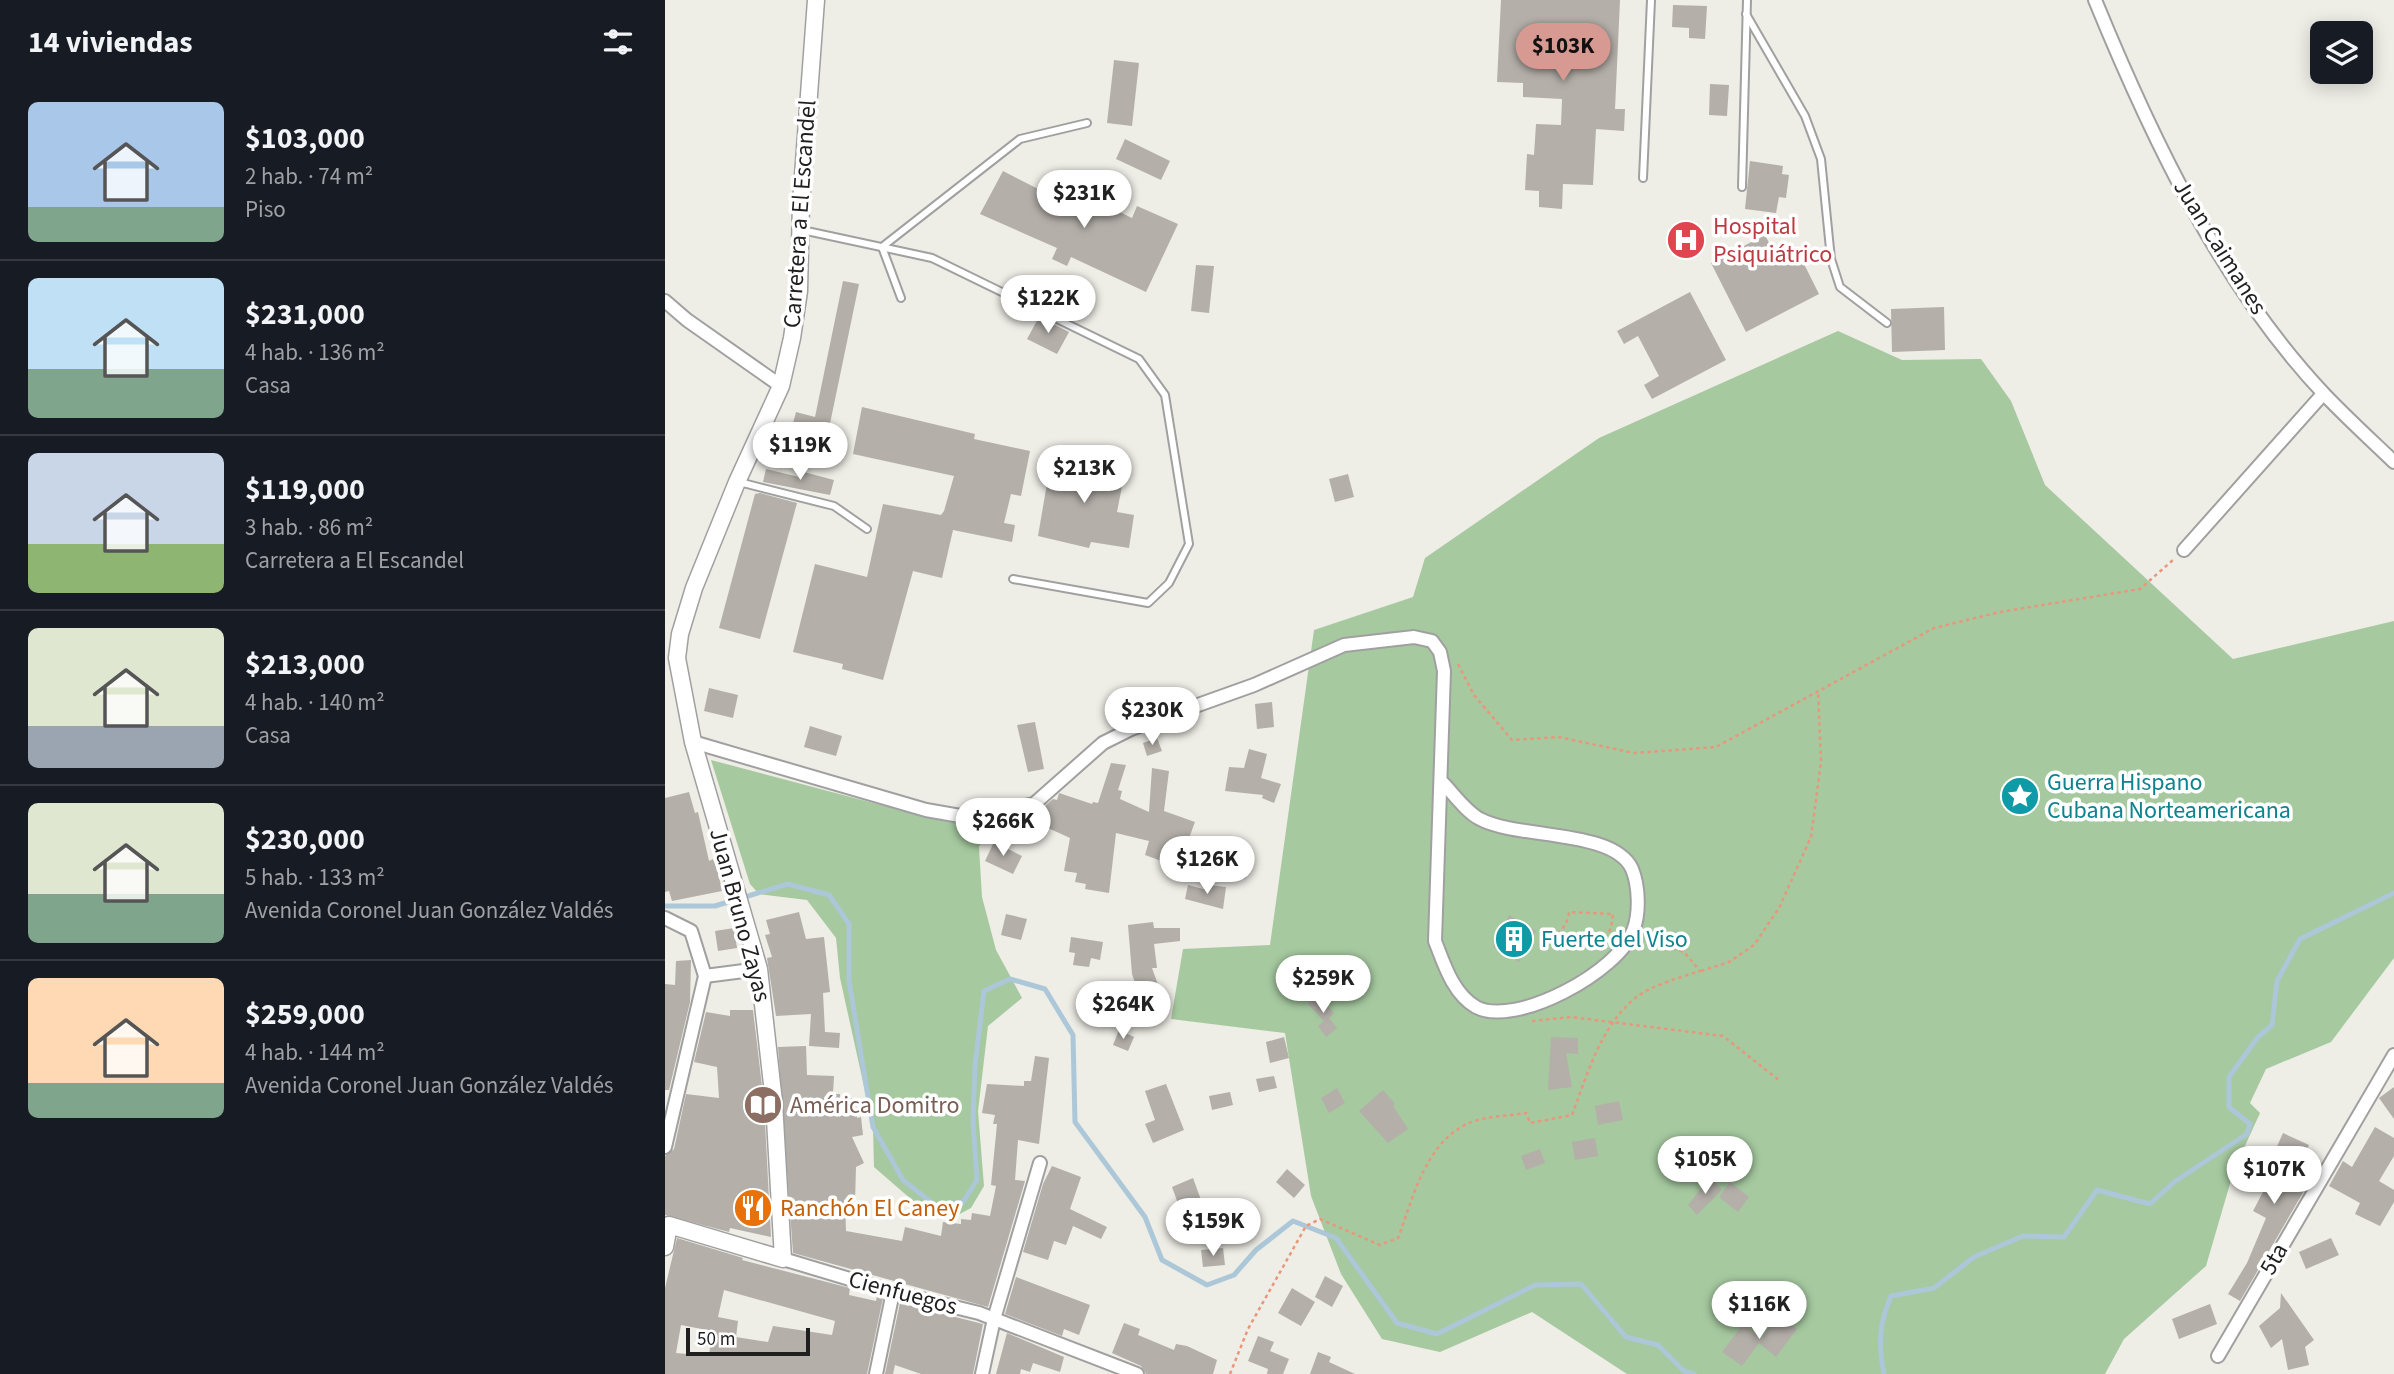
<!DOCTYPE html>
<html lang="es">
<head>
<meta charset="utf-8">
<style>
  :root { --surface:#171b24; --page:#20242c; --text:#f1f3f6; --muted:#9ea1a6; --line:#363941; --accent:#d79a92 }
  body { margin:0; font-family:"Source Sans 3",sans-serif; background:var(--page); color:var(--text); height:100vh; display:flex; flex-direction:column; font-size:26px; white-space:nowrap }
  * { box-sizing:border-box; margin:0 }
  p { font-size:23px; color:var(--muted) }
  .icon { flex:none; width:38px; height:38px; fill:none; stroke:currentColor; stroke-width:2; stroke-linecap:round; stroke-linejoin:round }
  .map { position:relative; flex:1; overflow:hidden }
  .details { display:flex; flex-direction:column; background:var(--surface); width:665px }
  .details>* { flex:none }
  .controls { position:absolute; left:1645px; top:21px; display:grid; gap:14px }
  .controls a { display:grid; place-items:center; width:63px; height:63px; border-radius:10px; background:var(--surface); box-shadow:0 4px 18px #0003; font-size:35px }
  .scale { position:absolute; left:21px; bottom:18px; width:124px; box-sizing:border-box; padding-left:7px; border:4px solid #1f1f1f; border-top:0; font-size:19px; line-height:24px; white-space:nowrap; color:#1f1f1f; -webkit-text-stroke:5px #fff; paint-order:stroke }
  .price { position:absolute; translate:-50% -60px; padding:0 16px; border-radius:24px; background:#fff; color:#222; font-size:23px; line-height:46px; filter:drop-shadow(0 2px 4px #0008) }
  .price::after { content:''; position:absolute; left:50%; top:42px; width:21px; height:16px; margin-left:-10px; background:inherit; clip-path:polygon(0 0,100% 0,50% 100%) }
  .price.selected { background:var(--accent); color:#111 }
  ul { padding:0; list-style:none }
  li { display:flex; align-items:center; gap:21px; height:175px; padding:0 28px }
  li+li { border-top:2px solid var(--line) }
  li span { display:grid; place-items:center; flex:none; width:196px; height:140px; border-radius:10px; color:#555 }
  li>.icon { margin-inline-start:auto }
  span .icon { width:84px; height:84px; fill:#fffc; stroke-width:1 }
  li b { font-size:30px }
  h2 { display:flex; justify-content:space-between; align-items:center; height:84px; padding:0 28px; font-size:30px }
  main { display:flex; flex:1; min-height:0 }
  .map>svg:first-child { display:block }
</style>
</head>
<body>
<main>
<section class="details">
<h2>14 viviendas<svg class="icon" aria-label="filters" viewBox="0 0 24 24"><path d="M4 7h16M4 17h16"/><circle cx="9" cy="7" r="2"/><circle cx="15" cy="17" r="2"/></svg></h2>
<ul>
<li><span style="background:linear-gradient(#a9c7e8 75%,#7fa58c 0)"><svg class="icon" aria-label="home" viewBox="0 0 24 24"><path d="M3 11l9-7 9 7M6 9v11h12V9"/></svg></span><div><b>$103,000</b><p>2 hab. · 74 m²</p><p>Piso</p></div></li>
<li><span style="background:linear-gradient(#bfe0f5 65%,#7fa58c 0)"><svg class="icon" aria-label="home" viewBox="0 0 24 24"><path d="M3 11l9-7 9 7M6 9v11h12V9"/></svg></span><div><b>$231,000</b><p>4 hab. · 136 m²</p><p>Casa</p></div></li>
<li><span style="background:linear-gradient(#c9d6e8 65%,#8fb573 0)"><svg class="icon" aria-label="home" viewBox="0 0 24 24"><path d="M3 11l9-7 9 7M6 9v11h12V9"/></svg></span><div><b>$119,000</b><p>3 hab. · 86 m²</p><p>Carretera a El Escandel</p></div></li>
<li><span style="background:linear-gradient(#dfe7d0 70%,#9aa5b1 0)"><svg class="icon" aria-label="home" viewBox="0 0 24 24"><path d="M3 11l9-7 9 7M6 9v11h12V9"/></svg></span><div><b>$213,000</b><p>4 hab. · 140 m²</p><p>Casa</p></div></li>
<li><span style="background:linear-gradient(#dfe7d0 65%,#7fa58c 0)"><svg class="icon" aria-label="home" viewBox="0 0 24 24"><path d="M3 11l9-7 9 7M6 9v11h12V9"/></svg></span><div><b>$230,000</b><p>5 hab. · 133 m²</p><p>Avenida Coronel Juan González Valdés</p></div></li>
<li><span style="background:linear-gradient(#ffd9b3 75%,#7fa58c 0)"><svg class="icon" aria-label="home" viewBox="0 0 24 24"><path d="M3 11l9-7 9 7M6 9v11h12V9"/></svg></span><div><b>$259,000</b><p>4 hab. · 144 m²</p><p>Avenida Coronel Juan González Valdés</p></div></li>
</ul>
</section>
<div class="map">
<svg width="1729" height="1374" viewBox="0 0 1729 1374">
  <rect width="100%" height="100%" fill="#eeede6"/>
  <g fill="#a6c9a0">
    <polygon points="1173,331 1237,360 1316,359 1346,401 1380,485 1568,659 1729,621 1729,958 1666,1042 1601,1069 1585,1103 1595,1113 1569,1170 1541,1266 1459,1339 1440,1374 962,1374 867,1312 775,1352 717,1339 676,1274 646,1196 620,1033 506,1019 518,949 605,945 649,630 748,597 760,558 934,438"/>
    <polygon points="46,760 261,817 323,827 314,847 317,897 331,950 357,998 323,1026 313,1111 319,1186 306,1208 289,1217 262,1213 209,1167 208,1127 175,978 171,938 142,900 94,894 85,884"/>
  </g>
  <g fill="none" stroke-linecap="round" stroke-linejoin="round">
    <g stroke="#acc7d7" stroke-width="5">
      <polyline points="0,906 50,906 123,884 164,895 184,924 184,981 208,1127 238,1180 271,1206 298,1202 312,1180 308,1122 310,1065 319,991 345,979 380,989 408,1035 410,1122 480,1217 497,1260 542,1285 569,1275 591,1250 628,1221 671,1238 732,1323 772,1334 870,1285 916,1284 961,1337 993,1345 1019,1371 1029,1374"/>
      <path d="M 1219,1374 C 1213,1344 1214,1324 1226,1296 L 1269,1288 L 1309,1257 L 1358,1236 L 1399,1237 L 1432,1190 L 1485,1204 L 1509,1182 L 1582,1134 L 1585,1124 L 1564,1107 L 1564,1077 L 1593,1037 L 1607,1025 L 1612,981 L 1635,939 L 1729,893"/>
    </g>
  </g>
  <g fill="#b4afa9" fill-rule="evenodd">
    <polygon points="836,0 955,0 950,109 960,109 959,131 931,129 928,185 898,184 897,209 874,207 874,191 860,190 862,154 869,155 871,124 896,125 897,99 858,97 858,83 832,82"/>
    <polygon points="1008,5 1042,6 1040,39 1024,38 1024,28 1007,27"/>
    <polygon points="449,60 474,63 467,126 442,123"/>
    <polygon points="1045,84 1064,85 1062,116 1044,115"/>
    <polygon points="460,139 505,161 496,180 451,159"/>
    <polygon points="1085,161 1118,166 1117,174 1124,175 1121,198 1114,197 1111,213 1080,209"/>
    <polygon points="338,171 385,195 386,191 422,207 426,198 467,218 472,206 513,224 481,292 406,257 402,266 387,259 392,248 315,214"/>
    <polygon points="1100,235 1112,258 1131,248 1154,294 1081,332 1046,263"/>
    <polygon points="531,265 549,266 544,313 526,311"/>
    <polygon points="178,281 194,284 162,438 126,431 131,412 150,417"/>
    <polygon points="1025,292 1061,360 987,399 979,385 994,376 973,336 959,344 952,331"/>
    <polygon points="1279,307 1280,350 1227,352 1226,309"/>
    <polygon points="374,317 404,332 392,354 362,339"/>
    <polygon points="197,407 310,434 309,439 365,451 356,496 346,494 339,523 350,525 347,542 288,530 277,578 248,571 218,680 177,669 178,664 128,652 150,564 202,577 218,504 276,515 279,511 289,476 188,454"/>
    <polygon points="387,454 460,471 452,512 469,515 464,548 426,542 424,548 373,536"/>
    <polygon points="101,469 134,477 135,471 169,480 165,495 98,482"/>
    <polygon points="683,474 689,497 670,502 664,479"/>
    <polygon points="95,493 132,503 95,639 54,628 90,494"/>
    <polygon points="44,688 73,695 68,718 39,711"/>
    <polygon points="607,702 609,727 592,729 590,704"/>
    <polygon points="370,722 379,769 363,772 352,725"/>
    <polygon points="145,726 177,736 171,756 139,747"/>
    <polygon points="492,738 497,751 482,756 478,743"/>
    <polygon points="584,749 602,754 596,778 616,784 609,803 597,798 598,795 560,791 564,767 579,768"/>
    <polygon points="446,763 461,765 453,790 457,791 455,799 484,812 487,768 504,771 499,811 530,822 524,838 520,836 510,866 480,855 484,841 451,833 444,893 420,889 421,884 410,882 412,873 399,871 405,838 372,823 381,805 388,799 392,800 394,793 427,804 428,802 433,803"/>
    <polygon points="24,792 30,813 33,812 44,861 48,859 53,872 57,891 7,901 4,891 0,892 0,798"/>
    <polygon points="329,842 357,856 348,874 320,861"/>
    <polygon points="564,857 585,864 580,879 558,871"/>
    <polygon points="523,885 542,890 543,885 561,887 558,909 520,899"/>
    <polygon points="134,912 141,939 159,937 165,992 158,993 160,1032 175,1033 174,1048 144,1046 146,1014 111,1016 102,958 107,957 100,935 105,934 101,920"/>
    <polygon points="341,914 362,919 356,940 336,935"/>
    <polygon points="844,915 871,931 854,962 828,947"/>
    <polygon points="488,922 489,928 515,928 515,941 489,944 492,968 487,968 496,993 476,1000 467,974 463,925"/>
    <polygon points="69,928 72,948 53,951 50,931"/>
    <polygon points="406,937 438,942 435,960 426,958 424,967 408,965 410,953 404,952"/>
    <polygon points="26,960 25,1002 4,1090 0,1090 0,984 10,985 11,961"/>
    <polygon points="651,994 669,1013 664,1018 672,1028 661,1037 653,1026 659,1021 642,1003"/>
    <polygon points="65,1010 88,1010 99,1103 106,1237 65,1228 64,1232 0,1215 0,1156 9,1149 21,1094 54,1098 52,1067 29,1062 41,1012 65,1016"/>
    <polygon points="454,1030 469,1037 463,1051 448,1045"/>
    <polygon points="619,1037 624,1058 605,1063 601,1042"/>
    <polygon points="886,1037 913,1038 913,1054 901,1053 907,1087 883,1090"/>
    <polygon points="141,1046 142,1075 169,1076 168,1094 175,1094 175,1098 192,1098 192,1118 196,1117 198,1135 187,1137 199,1163 191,1167 190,1202 180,1202 181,1231 237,1241 240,1227 276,1236 278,1222 296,1224 296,1219 306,1220 307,1213 325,1216 331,1186 326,1185 332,1124 328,1124 330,1115 317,1113 322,1084 359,1086 359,1081 366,1081 370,1056 384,1058 374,1144 353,1140 350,1180 360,1181 323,1307 128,1253 113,1047"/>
    <polygon points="609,1076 612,1088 594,1092 591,1079"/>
    <polygon points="501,1084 519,1130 488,1143 480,1124 490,1120 480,1091"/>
    <polygon points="1729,1087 1729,1119 1714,1098"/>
    <polygon points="672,1088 680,1103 664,1113 656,1098"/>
    <polygon points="718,1090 730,1104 728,1106 743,1129 723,1143 694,1111"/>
    <polygon points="565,1092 568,1105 547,1110 544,1096"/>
    <polygon points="954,1101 958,1120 933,1125 930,1106"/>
    <polygon points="1710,1127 1729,1138 1729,1156 1714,1181 1729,1190 1729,1202 1715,1226 1690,1214 1695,1203 1664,1186 1678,1161 1687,1167"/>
    <polygon points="1618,1133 1644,1145 1628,1178 1643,1184 1575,1301 1563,1294 1582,1263 1601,1218 1588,1211 1600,1188 1591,1179 1618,1154 1610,1151"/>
    <polygon points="930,1138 933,1156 910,1160 907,1142"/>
    <polygon points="875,1149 880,1163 861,1170 856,1156"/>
    <polygon points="387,1166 416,1177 405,1209 442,1227 436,1239 408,1226 401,1245 389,1241 383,1260 358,1252 378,1184"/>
    <polygon points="622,1169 640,1185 629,1198 611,1182"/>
    <polygon points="1045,1177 1057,1190 1032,1215 1023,1205"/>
    <polygon points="528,1178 536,1200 515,1209 507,1187"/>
    <polygon points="1065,1182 1084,1197 1073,1212 1054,1197"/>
    <path d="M 12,1238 L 78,1258 L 77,1260 L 185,1288 L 184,1295 L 211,1301 L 212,1296 L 218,1298 L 202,1374 L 0,1374 L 0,1288 ZM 59,1290 L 170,1321 L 167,1335 L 108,1326 L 103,1342 L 71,1337 L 73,1321 L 53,1317 ZM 16,1325 L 47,1331 L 44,1356 L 11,1353 Z"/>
    <polygon points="1666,1238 1674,1255 1641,1269 1634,1252"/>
    <polygon points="558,1248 560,1265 538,1267 536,1250"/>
    <polygon points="660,1276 678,1286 667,1307 650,1297"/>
    <polygon points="351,1277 425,1305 414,1335 399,1329 397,1336 340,1314"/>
    <polygon points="627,1288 650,1302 636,1326 613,1313"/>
    <polygon points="1616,1293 1649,1340 1640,1347 1644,1365 1623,1370 1617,1339 1606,1348 1594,1326 1615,1308"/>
    <polygon points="235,1303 318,1324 308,1374 256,1374 230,1365 228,1374 220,1374"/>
    <polygon points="1545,1304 1552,1324 1514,1339 1507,1319"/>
    <polygon points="1114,1315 1132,1329 1111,1357 1094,1343 1077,1366 1057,1352 1078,1324 1096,1338"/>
    <polygon points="459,1323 475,1329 473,1335 509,1350 511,1344 522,1346 552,1360 548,1374 481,1374 476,1366 447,1353"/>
    <polygon points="342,1333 399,1357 395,1372 368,1363 365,1372 356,1369 355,1374 331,1374"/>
    <polygon points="593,1336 609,1342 605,1351 624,1359 618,1374 602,1374 603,1369 583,1361"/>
    <polygon points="653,1352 666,1357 664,1362 690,1374 645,1374"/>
  </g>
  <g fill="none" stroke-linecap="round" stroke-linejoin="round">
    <g stroke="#a0a0a0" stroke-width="10">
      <g id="service">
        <polyline points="1081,14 1140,116 1156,159 1166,259 1175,287 1222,323"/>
        <polyline points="978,178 986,0"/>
        <polyline points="1077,187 1082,0"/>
        <polyline points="137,230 267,258 474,359 500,395 524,544 504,583 483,603 348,579"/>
        <polyline points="236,298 217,247 355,139 422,123"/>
        <polyline points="74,482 169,506 202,529"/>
      </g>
    </g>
    <g stroke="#a0a0a0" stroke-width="16">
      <g id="minor">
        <path d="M 1430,0 C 1487,139 1556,285 1660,395 C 1682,418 1706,440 1729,462"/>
        <polyline points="0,301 22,320 116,386"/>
        <polyline points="1519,550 1658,394"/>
        <path d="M 28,742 L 261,810 L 301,817 L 328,813 L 369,804 L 438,743 L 466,729 L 589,685 L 679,645 L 749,637 L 767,641 L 775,652 L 779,671 L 770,941 C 779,964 788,994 811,1007 C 851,1028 954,971 968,931 C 975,914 974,886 967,869 C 949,829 852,839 815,819 C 801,812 788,793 777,782"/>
        <polyline points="0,918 26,931 40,976 0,1147"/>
        <polyline points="40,976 94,969"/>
        <polyline points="118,1259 228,1292 314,1313 472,1374"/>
        <polyline points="1553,1356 1729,1055"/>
        <polyline points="211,1374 228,1292"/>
        <polyline points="317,1374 329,1319 375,1163"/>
      </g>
    </g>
    <g stroke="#a0a0a0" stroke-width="19">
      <polyline id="tertiary" points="0,1247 4,1225 118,1259 109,1102 94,969 28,742 12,658 15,634 29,588 72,482 116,386 127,338 134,291 136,203 151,0"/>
    </g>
    <g stroke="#ea967b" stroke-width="2.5" stroke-dasharray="3.5 3.5" stroke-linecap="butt">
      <polyline points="793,664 809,695 847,740 894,737 969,753 1051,747 1269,628 1335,612 1475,589 1508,560"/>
      <path d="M 875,945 C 889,937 902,930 904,912 L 948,914 L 946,928 L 932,952"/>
      <polyline points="1036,971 1064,962 1089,945 1114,908 1146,837 1156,762 1153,691"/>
      <polyline points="867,1021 906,1017 1058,1036 1115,1081"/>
      <path d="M 565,1374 L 583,1329 L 641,1226 L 655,1219 L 715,1245 L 733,1238 C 748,1198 760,1144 802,1124 C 818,1116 843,1116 861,1113 L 865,1123 L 907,1115 C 922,1075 935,1028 969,999 C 986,985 1014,978 1035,971 L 1019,952 L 979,939"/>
    </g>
    <use href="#service" stroke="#fff" stroke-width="6"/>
    <use href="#minor" stroke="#fff" stroke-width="12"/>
    <use href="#tertiary" stroke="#fff" stroke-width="16"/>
  </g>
  <defs>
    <g id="hospital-disc" transform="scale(2.0125)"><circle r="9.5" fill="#e0444e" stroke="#fff"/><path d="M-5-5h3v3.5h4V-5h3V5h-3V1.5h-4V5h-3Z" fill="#fff"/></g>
    <g id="sight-disc" transform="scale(2.0125)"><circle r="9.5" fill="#0f9aa8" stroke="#fff"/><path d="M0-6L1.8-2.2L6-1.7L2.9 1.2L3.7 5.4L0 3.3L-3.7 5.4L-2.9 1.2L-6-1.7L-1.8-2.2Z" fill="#fff"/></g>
    <g id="building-disc" transform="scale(2.0125)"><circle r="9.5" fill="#0f9aa8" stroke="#fff"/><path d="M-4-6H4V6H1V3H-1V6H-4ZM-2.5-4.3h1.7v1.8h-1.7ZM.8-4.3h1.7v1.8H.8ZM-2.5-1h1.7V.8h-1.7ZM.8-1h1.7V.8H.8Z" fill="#fff"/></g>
    <g id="library-disc" transform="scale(2.0125)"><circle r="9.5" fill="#8d6e63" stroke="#fff"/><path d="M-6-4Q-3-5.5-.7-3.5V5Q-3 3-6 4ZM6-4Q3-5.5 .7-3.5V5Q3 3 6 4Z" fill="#fff"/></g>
    <g id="restaurant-disc" transform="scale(2.0125)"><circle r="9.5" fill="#e8710a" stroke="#fff"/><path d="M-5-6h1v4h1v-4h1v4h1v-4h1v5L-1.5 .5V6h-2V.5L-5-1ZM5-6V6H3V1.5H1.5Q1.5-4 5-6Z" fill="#fff"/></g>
  </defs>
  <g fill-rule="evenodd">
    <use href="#hospital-disc" x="1021" y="240"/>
    <use href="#sight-disc" x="1355" y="796"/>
    <use href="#building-disc" x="849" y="939"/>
    <use href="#library-disc" x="98" y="1105"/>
    <use href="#restaurant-disc" x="88" y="1208"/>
  </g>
  <g text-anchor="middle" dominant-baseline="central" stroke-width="7" stroke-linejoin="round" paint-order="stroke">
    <g font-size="24" fill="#1f1f1f" stroke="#fff">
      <text transform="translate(135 214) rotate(-86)">Carretera a El Escandel</text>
      <text transform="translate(1555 247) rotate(58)">Juan Caimanes</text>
      <text transform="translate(75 915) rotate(75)">Juan Bruno Zayas</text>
      <text transform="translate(1609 1259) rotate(-60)">5ta</text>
      <text transform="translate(238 1293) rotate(15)">Cienfuegos</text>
    </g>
    <g font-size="24" fill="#be3a42" stroke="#fff" text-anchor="start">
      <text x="1048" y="226">Hospital<tspan x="1048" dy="28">Psiquiátrico</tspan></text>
    </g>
    <g font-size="24" fill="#0d838f" stroke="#fff" text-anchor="start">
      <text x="1382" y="782">Guerra Hispano<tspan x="1382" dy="28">Cubana Norteamericana</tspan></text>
      <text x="876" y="939">Fuerte del Viso</text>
    </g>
    <g font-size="24" fill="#785e54" stroke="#fff" text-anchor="start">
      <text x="125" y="1105">América Domitro</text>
    </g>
    <g font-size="24" fill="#c56008" stroke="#fff" text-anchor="start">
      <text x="115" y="1208">Ranchón El Caney</text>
    </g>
  </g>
</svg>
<div class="controls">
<a><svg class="icon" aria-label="layers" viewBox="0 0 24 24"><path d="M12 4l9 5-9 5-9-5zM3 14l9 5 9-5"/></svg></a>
</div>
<div class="scale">50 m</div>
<b class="price selected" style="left:898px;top:83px">$103K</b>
<b class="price" style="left:419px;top:230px">$231K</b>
<b class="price" style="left:383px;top:335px">$122K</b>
<b class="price" style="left:135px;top:482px">$119K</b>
<b class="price" style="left:419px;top:505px">$213K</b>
<b class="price" style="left:487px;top:747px">$230K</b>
<b class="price" style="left:338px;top:858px">$266K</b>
<b class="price" style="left:542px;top:896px">$126K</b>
<b class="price" style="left:658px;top:1015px">$259K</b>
<b class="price" style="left:458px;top:1041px">$264K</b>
<b class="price" style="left:1040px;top:1196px">$105K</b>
<b class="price" style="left:1609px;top:1206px">$107K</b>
<b class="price" style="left:548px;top:1258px">$159K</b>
<b class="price" style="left:1094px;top:1341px">$116K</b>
</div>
</main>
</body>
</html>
